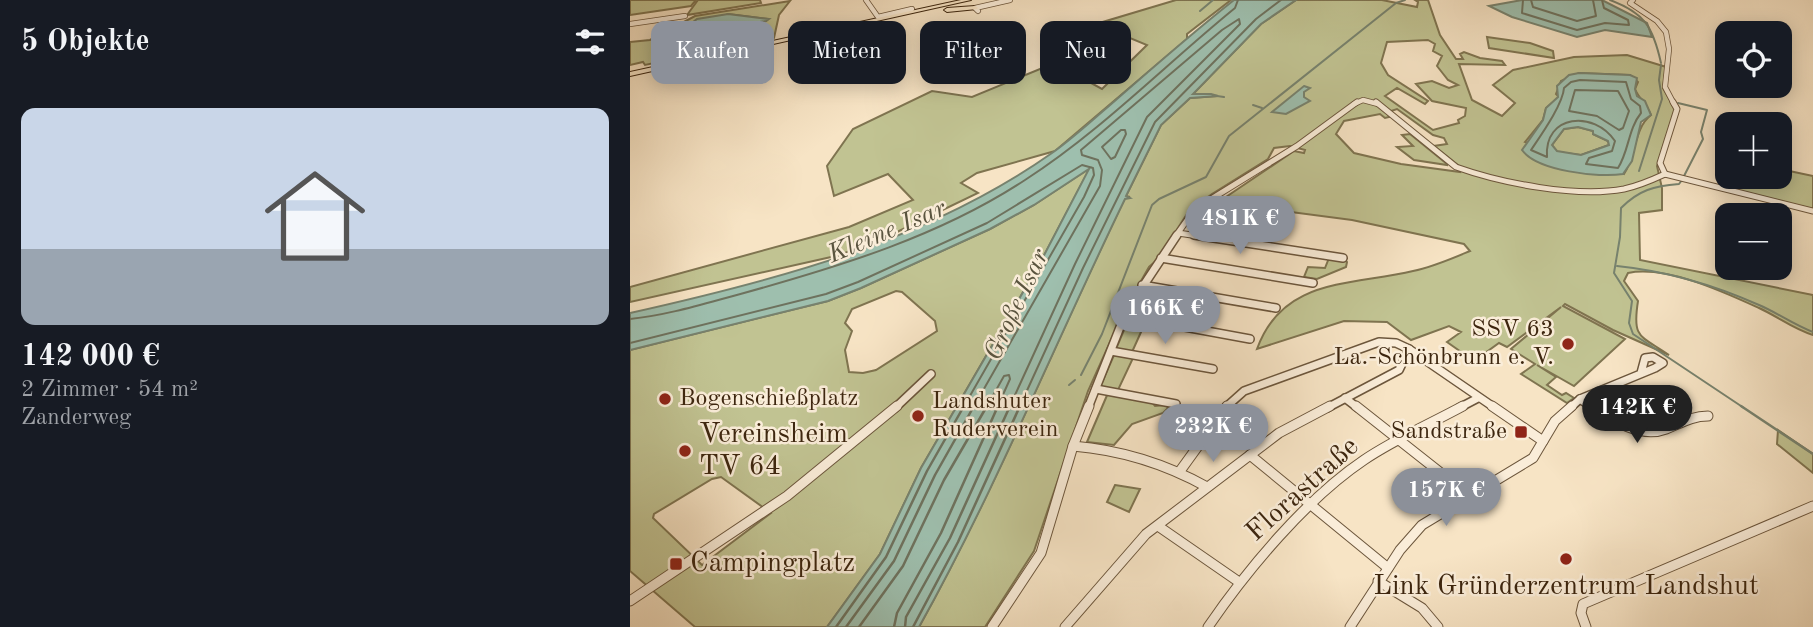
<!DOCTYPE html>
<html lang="de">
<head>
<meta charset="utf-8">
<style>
  :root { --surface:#171b24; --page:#242831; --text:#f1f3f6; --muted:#9ea1a6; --accent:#8c9099 }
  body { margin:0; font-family:"Old Standard TT",serif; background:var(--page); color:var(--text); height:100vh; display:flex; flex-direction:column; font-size:26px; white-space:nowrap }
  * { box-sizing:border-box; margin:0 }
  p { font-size:23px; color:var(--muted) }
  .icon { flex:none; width:38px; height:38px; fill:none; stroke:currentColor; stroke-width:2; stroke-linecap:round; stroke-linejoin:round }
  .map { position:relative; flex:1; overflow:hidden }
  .details { display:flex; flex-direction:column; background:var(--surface); width:630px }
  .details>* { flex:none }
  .hud { position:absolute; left:21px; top:21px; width:665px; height:63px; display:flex; gap:14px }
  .tools { position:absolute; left:1085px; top:21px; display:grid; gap:14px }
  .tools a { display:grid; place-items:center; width:77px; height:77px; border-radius:14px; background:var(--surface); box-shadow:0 4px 18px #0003; font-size:35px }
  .price { position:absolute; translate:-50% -60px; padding:0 16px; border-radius:24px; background:var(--accent); color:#fff; font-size:23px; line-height:46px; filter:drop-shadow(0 2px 4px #0008) }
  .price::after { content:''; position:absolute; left:50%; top:42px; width:21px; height:16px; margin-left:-10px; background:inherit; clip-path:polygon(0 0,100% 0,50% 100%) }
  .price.on { background:#222; color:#fff }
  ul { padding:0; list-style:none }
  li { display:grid; align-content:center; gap:14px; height:371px; padding:0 21px }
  li span { display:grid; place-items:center; height:217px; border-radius:14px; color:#555 }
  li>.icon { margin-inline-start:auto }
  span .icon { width:126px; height:126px; fill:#fffc; stroke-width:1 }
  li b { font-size:30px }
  h2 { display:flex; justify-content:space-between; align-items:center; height:84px; padding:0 21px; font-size:30px }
  .tag { padding:0 24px; border-radius:14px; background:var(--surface); box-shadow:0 4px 18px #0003; font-size:24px; line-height:63px }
  .tag.on { background:var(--accent); color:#fff }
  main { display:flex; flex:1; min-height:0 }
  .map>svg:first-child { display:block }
</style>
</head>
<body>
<main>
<section class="details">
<h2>5 Objekte<svg class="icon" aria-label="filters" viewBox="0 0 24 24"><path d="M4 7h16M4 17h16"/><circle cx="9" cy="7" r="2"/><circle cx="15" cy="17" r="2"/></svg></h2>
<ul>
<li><span style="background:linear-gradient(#c9d6e8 65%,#9aa5b1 0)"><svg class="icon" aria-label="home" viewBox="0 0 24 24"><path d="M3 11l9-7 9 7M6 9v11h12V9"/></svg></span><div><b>142 000 €</b><p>2 Zimmer · 54 m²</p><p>Zanderweg</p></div></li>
</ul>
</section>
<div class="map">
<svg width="1183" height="627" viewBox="0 0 1183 627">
  <rect width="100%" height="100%" fill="#f7e4c5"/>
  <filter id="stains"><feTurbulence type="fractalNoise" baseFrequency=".00286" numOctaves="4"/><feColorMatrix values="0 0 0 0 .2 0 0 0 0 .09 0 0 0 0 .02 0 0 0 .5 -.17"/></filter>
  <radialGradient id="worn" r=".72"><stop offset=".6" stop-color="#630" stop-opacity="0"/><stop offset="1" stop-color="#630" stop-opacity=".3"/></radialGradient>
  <g fill="#c1c392" stroke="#7f7450" stroke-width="2" fill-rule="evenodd">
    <polygon points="0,0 66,0 61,6 0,15"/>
    <polygon points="68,0 130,0 131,3 57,15"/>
    <polygon points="546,0 601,0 557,34 557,39 425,151 347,173 331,183 348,193 267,232 210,255 0,302 0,287 219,227 283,200 258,174 204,196 197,166 223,129 302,91 342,97 439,57 456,61 450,77 472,89 517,45 466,24"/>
    <path d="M 666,0 L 752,0 L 787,7 L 788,2 L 785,0 L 798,0 L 810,35 L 826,59 L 833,59 L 830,54 L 834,52 L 850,58 L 872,61 L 875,65 L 829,64 L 842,100 L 872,116 L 885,103 L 863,85 L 883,70 L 944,57 L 997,55 L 1033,66 L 1036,67 L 1033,88 L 1045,109 L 1027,166 L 1032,188 L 1032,210 L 1009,213 L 1010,260 L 1183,295 L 1183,335 C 1163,329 1147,316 1129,308 C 1094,292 1036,265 998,273 L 994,281 L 1008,301 C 1002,339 1010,335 1039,355 L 983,330 L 935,304 L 933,306 L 995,339 L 944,386 L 907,365 L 926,377 L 917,385 L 932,395 L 936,393 L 944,398 L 937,403 L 891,374 L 905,364 L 881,349 L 931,307 L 877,347 L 869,343 L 844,361 L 817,342 L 831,332 L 819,326 L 781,340 L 757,322 L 714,321 L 627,349 C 653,277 721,286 783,271 C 803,267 821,259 840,251 L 834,244 L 722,220 L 607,205 L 593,199 L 664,151 L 674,153 L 675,150 L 660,146 L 644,148 L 638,159 L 582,194 L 559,211 L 527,260 L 519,267 L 494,311 L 458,391 L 404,551 L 355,627 L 289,627 C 366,488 426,341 495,198 L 500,197 L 496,196 L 531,125 L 560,98 L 588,96 L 563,94 L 631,24 ZM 798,40 L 805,44 L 803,51 L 812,56 L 807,66 L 818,80 L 828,85 L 819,88 L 802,81 L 786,84 L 802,101 L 836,108 L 835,116 L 828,120 L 829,123 L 803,130 L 755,96 L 767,88 L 795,104 L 798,101 L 758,75 L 751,63 L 757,42 ZM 949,73 L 1000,75 L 1008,82 L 1005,89 C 1009,99 1016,102 1021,115 C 1004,128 1006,156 994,174 L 895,142 L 913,120 L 916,108 L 929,97 L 926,94 L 931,81 ZM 767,109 L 803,135 L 814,138 L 817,144 L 804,146 L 828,165 L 830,172 L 771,164 L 724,153 L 706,134 L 714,121 L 750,114 L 755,118 L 759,117 L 758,112 Z"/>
    <path d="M 160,1 L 149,15 L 144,38 L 15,65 L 13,62 L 0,65 L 0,42 L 20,40 L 65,16 ZM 98,14 L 138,19 L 136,21 L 92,28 L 80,37 L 121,28 L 125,28 L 110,35 L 135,35 L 71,42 L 63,43 L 63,49 L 35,53 L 75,31 L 59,31 Z"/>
    <polygon points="857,37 900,43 923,51 924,58 859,48"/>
    <polygon points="948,127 963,131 963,134 978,141 979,145 951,155 927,152 922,145 934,129"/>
    <polygon points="780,134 817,164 817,165 784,160 767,147 783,146 772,135"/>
    <polygon points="1095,157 1097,157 1097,177 1150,177 1150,169 1183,176 1183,209 1090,187"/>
    <path d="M 460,168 L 410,263 L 291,468 L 250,554 L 197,627 L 65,627 L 0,571 L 0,350 L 198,301 L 231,288 L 360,229 L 404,205 ZM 266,291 L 272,292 L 305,321 L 307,331 L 246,370 L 233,373 L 219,372 L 215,350 L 222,331 L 215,323 L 222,309 ZM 91,477 L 141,513 L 72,565 L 23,518 L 24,514 L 82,479 Z"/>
    <polygon points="699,258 714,259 717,262 716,267 687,279 674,277 678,267 695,268"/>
    <polygon points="499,318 516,321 502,352 486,349"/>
    <polygon points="484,355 504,356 488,390 470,387"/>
    <polygon points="478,393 521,401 525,406 536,405 538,408 533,413 502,424 484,445 457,442"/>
    <polygon points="1148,430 1183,454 1183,473 1147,444"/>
    <polygon points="485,485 510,489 499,512 477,502"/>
  </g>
  <g fill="#9ebfae" stroke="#77826e" stroke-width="2" fill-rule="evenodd">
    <path d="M 604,0 L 666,0 L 631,24 L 563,94 L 581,94 L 588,96 L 560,98 L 531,125 L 496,196 L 500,198 L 495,199 C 426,341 366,489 289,627 L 197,627 L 250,554 L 291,468 L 410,263 L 459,169 L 404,205 L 360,229 L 231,288 L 198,301 L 0,350 L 0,313 C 148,280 297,241 422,153 C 442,139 460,122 479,106 C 520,70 561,34 604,0 Z"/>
    <polygon points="892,0 972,0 1017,23 1022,37 975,30 947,37 882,17 859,6"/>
    <polygon points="98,14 139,19 136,21 87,29 87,31 92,32 80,37 121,28 126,28 113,34 136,32 135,35 71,42 64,43 68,47 63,49 34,54 37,47 74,32 54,29 67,19"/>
    <path d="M 949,73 L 1000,75 L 1007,78 L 1005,89 L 1007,96 L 1015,101 L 1021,115 L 1011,122 L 1002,161 L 993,174 C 969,178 907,171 892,150 L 913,120 L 916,108 L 928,97 L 927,86 L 939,75 ZM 948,127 L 963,131 L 963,134 L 978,141 L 979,145 L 951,155 L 927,151 L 922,145 L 934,129 Z"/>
    <polygon points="674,86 680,88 674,92 674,97 680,101 656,114 642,112"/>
  </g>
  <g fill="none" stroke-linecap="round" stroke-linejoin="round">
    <g stroke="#6e725e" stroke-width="2">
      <polyline points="893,0 892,13 947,30 975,23 999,25 998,20 974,8 972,0"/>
      <polyline points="901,0 903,7 947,21 966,16 963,0"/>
      <path d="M 950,80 L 996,82 L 1001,99 L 1010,106 L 1011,113 C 998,129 999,151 988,168 L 956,164 L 959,158 L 982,151 L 985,141 C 964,110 914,114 917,157 L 901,150 C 911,135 933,104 934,88 L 941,82 Z"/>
      <polygon points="945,90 988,91 999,111 993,128 989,130 967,116 939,111"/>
      <polygon points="491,130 495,130 496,134 485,157 481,159 472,147"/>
      <path d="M 0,319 C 39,315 76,303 114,293 C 211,266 310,236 395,180 C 471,131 535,65 605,8 L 608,0"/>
      <polyline points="0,343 196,294 228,282 357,223 452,165 463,168 464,175 454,197 333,408"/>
      <polyline points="343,408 470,186 472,170 468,160 452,155 451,150 592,30 609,19 610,24 517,117 445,264 379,408"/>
      <polyline points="356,408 374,376 379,375 380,379 367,408"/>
      <polyline points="389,408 453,268 525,122 626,19 651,0"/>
    </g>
    <g stroke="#6e725e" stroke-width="2.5">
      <polyline points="206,627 256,557 297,471 334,406"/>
      <polyline points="216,627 264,561 305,475 344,406"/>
      <polyline points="229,627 273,566 314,480 357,406"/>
      <polyline points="264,627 267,613 311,533 368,406"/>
      <polyline points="275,627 276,617 320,538 380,406"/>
      <polyline points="283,627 328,542 390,406"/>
    </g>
    <g stroke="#77826e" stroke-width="2">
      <path d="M 980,0 C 1015,13 1023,27 1031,63"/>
      <polyline points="570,11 583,0"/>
      <polyline points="587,96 594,97"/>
      <polyline points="1048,103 1077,110 1071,132 1073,139 1054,176"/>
      <polyline points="623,105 632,108"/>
      <polyline points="1009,171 1032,99 1029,80 1031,65"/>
      <path d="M 1052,180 L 1049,184 C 1024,186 1009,190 991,208 L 990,237 L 984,273 L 1002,301 L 999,323 L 1003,334 L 1114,408"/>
      <path d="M 987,266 C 1036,271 1084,285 1129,305 C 1148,313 1164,325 1183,332"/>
      <polyline points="451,375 472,334 522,205 529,199 576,177 599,136 766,3 775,0"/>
      <polyline points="439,385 445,380"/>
    </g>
    <polyline stroke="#77826e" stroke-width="2.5" points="1111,406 1183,454"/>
    <g stroke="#6c563c" stroke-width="6">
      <g id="minor-far3">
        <polyline points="236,0 248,17 282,9"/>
        <polyline points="1003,0 1000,3 1027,21 1036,32 1039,49 1035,87 1044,104"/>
        <polyline points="348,11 345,8 380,0"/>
        <polyline points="0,24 55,16"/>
        <polyline points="724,104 733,100 748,104"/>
      </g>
    </g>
    <g stroke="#6c563c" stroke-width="7">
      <g id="minor-far2">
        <path d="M 746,102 L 826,167 C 871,183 946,198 994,189 C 1008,186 1022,180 1035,174"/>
        <polyline points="1035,174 1030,163 1047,109 1043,102"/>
        <polyline points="1035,174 1183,211"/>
        <polyline points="548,233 575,237"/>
        <polyline points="545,237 565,209 667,146 727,102"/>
      </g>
    </g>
    <g stroke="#6c563c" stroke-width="10">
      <g id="minor-far1">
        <polyline points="564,235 713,258"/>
        <polyline points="531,258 683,283"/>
        <polyline points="512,285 646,308"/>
        <polyline points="495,316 620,339"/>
        <polyline points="481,351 583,369"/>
        <polyline points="466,389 546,404"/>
        <polyline points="715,398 728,408"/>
        <polyline points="950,399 963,408"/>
        <polyline points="265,408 301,374"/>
        <polyline points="458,408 496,312 547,235"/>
        <polyline points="595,408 614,391 749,342 766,343 779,349 865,408"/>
        <polyline points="697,408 769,370 779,349"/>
        <polyline points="829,408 848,398"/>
        <polyline points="940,408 950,399 1025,368 1033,363 1023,357 1015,358 1011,373"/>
      </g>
    </g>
    <g stroke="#6c563c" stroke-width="11">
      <g id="minor">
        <polyline points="726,406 840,496"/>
        <polyline points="862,406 913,441"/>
        <path d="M 961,406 C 982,420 1010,439 1036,429 C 1051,423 1062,416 1078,416"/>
        <path d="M 443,446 C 491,450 534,463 577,487"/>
        <polyline points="620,455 758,568"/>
        <polyline points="550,471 597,406"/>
        <polyline points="528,526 609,582"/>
        <polyline points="748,581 792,608 808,627"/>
        <polyline points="0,601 157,496 267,406"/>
        <polyline points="362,627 411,553 443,446 459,406"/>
        <polyline points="435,627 516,534 649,433 700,406"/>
        <path d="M 578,627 C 617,570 676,499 734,460 C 765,439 800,424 833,406"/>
        <polyline points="720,627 770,550 792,525 903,458 925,421 942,406"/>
        <polyline points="956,627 951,613 953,604 1183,506"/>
      </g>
    </g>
    <g stroke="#3d260f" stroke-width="2">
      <g id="highway">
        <polygon points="331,0 341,0 0,76 0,72"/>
        <polygon points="345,6 348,8 347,9 317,12 314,10 317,8"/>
      </g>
    </g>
    <use href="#minor-far3" stroke="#faedd9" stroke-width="4.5"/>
    <use href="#minor-far2" stroke="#faedd9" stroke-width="5"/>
    <use href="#minor-far1" stroke="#faedd9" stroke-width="7"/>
    <use href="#minor" stroke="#faedd9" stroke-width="9"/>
    <use href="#highway" fill="#f7e4c5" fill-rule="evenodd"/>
  </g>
  <g fill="#8f2418" stroke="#faedd9" stroke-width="2.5">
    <circle cx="938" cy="344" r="7"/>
    <circle cx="35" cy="399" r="7"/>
    <circle cx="288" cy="416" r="7"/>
    <rect x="884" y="425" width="14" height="14" rx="3.5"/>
    <circle cx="55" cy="451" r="7"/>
    <circle cx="936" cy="559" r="7"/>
    <rect x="39" y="557" width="14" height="14" rx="3.5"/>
  </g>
  <g text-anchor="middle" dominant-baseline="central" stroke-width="5" stroke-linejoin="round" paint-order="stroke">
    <g font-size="24" fill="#3d260f" stroke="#faedd9" text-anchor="end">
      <text x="924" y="330">SSV 63<tspan x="924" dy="28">La.-Schönbrunn e. V.</tspan></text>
      <text x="49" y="399" text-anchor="start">Bogenschießplatz</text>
      <text x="302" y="402" text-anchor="start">Landshuter<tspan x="302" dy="28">Ruderverein</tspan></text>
      <text x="877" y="432">Sandstraße</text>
    </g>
    <g font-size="26" font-style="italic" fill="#5a543f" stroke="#faedd9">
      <text transform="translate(257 232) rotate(-23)">Kleine Isar</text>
      <text transform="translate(387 305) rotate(-65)">Große Isar</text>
    </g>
    <g font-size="28" fill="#3d260f" stroke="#faedd9" text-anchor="start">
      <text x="69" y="435">Vereinsheim<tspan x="69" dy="32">TV 64</tspan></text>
      <text x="60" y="564">Campingplatz</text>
      <text x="936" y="587" text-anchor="middle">Link Gründerzentrum Landshut</text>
    </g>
    <g font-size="28" fill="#3d260f" stroke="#faedd9">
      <text transform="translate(673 490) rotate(-42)">Florastraße</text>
    </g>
  </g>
  <rect width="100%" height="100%" filter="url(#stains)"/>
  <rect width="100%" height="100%" fill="url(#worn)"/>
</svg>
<div class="tools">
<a><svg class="icon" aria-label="locate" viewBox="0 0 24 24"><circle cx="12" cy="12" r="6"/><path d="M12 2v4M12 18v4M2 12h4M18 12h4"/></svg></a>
<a>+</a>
<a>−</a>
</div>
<b class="price" style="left:610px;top:256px">481K €</b>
<b class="price" style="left:535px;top:346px">166K €</b>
<b class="price on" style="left:1007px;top:445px">142K €</b>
<b class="price" style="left:583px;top:464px">232K €</b>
<b class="price" style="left:816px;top:528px">157K €</b>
<div class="hud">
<a class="tag on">Kaufen</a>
<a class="tag">Mieten</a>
<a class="tag">Filter</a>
<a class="tag">Neu</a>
</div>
</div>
</main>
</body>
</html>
